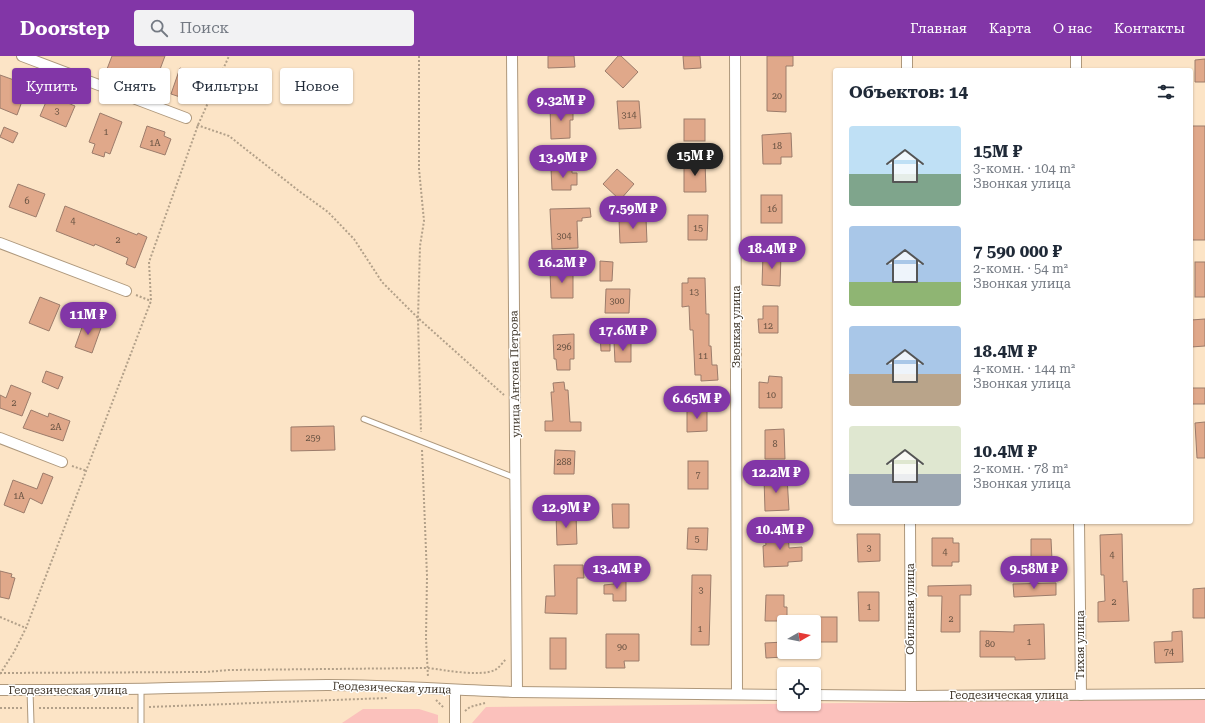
<!DOCTYPE html>
<html lang="ru">
<head>
<meta charset="utf-8">
<style>
  :root { --surface:#fff; --page:#f2f2f3; --text:#1f2937; --muted:#747a83; --accent:#8236a7 }
  body { margin:0; font-family:"Roboto Serif",serif; background:var(--page); color:var(--text); height:100vh; display:flex; flex-direction:column; font-size:15px; white-space:nowrap }
  * { box-sizing:border-box; margin:0 }
  p { font-size:13px; color:var(--muted) }
  .icon { flex:none; width:22px; height:22px; fill:none; stroke:currentColor; stroke-width:2; stroke-linecap:round; stroke-linejoin:round }
  .map { position:relative; flex:1; overflow:hidden }
  .side { position:absolute; left:833px; top:12px; width:360px; height:456px; display:flex; flex-direction:column; background:var(--surface); border-radius:4px; box-shadow:0 1px 3px #0004 }
  .side>* { flex:none }
  .top-card { position:absolute; left:12px; top:12px; width:380px; height:36px; display:flex; gap:8px }
  .needle { width:26px; rotate:81deg }
  .fabs { position:absolute; left:777px; top:559px; display:grid; gap:8px }
  .fabs a { display:grid; place-items:center; width:44px; height:44px; border-radius:4px; background:var(--surface); box-shadow:0 1px 3px #0004; font-size:20px }
  .price { position:absolute; translate:-50% -34px; padding:0 9px; border-radius:14px; background:var(--accent); color:#fff; font-size:13px; line-height:26px; filter:drop-shadow(0 1px 2px #0008) }
  .price::after { content:''; position:absolute; left:50%; top:24px; width:12px; height:9px; margin-left:-6px; background:inherit; clip-path:polygon(0 0,100% 0,50% 100%) }
  .price.on { background:#222; color:#fff }
  ul { padding:0; list-style:none }
  li { display:flex; align-items:center; gap:12px; height:100px; padding:0 16px }
  li span { display:grid; place-items:center; flex:none; width:112px; height:80px; border-radius:4px; color:#555 }
  li>.icon { margin-inline-start:auto }
  span .icon { width:48px; height:48px; fill:#fffc; stroke-width:1 }
  li b { font-size:17px }
  h2 { display:flex; justify-content:space-between; align-items:center; height:48px; padding:0 16px; font-size:17px }
  .pill { padding:0 14px; border-radius:4px; background:var(--surface); box-shadow:0 1px 3px #0004; font-size:14px; line-height:36px }
  .pill.on { background:var(--accent); color:#fff }
  header { display:flex; align-items:center; gap:24px; box-sizing:border-box; height:56px; padding:0 20px; background:var(--accent); color:#fff }
  header strong { font-size:19px }
  nav { display:flex; gap:22px; margin-inline-start:auto; font-size:14px }
  .search { width:280px; height:36px; background:var(--page); display:flex; align-items:center; gap:10px; box-sizing:border-box; padding:0 14px; border-radius:4px; color:var(--muted); font-size:15px }
  .map>svg:first-child { display:block }
</style>
</head>
<body>
<header>
<strong>Doorstep</strong>
<div class="search"><svg class="icon" aria-label="search" viewBox="0 0 24 24"><circle cx="10" cy="10" r="6"/><path d="M15 15l6 6"/></svg>Поиск</div>
<nav><a>Главная</a><a>Карта</a><a>О нас</a><a>Контакты</a></nav>
</header>
<div class="map">
<svg width="1205" height="667" viewBox="0 0 1205 667">
  <rect width="100%" height="100%" fill="#fce4c6"/>
  <g fill="#fbc1bc">
    <polygon points="1205,643 1205,667 472,667 486,651"/>
    <polygon points="363,653 419,653 438,659 438,667 342,667"/>
  </g>
  <g fill="#e0a88a" stroke="#9c7c6b">
    <polygon points="112,0 165,0 153,32 142,28 142,27 107,13"/>
    <polygon points="548,0 574,0 575,11 548,12"/>
    <polygon points="618,0 621,0 638,16 623,32 605,15"/>
    <polygon points="683,0 700,0 701,12 684,13"/>
    <polygon points="767,0 793,0 793,10 786,10 786,56 767,55"/>
    <polygon points="1205,3 1205,26 1195,26 1195,4"/>
    <polygon points="180,12 206,21 198,47 171,38"/>
    <polygon points="0,19 28,29 17,59 0,52"/>
    <polygon points="49,39 75,50 66,71 40,60"/>
    <polygon points="617,45 639,45 641,72 619,73"/>
    <polygon points="550,51 573,51 573,64 570,64 570,82 551,83"/>
    <polygon points="100,57 122,66 110,98 105,96 104,101 92,97 95,88 89,86"/>
    <rect x="684" y="63" width="21" height="22"/>
    <polygon points="147,70 165,76 164,80 171,83 165,99 140,91"/>
    <rect x="1191" y="70" width="14" height="114"/>
    <polygon points="4,71 18,77 13,87 0,81"/>
    <polygon points="791,77 792,101 781,101 781,108 763,108 762,79"/>
    <polygon points="692,104 705,104 706,136 684,136 684,110 692,110"/>
    <polygon points="551,112 572,112 572,117 577,117 577,129 571,129 571,134 552,134"/>
    <polygon points="617,113 634,128 620,144 603,128"/>
    <polygon points="18,128 45,138 36,161 9,151"/>
    <rect x="761" y="139" width="21" height="28"/>
    <polygon points="65,150 137,179 138,177 147,181 135,212 126,208 128,202 95,188 94,190 56,175"/>
    <polygon points="590,152 591,161 582,162 582,165 577,165 578,192 552,193 550,153"/>
    <polygon points="688,159 708,159 707,184 688,184"/>
    <polygon points="646,162 647,186 620,187 619,163"/>
    <polygon points="763,198 781,199 780,230 762,229"/>
    <polygon points="600,205 613,206 612,225 600,225"/>
    <rect x="1195" y="206" width="10" height="35"/>
    <polygon points="550,215 573,215 573,242 551,242"/>
    <polygon points="688,222 705,222 706,258 709,258 709,290 711,290 712,309 717,309 718,324 701,325 701,319 695,319 693,274 690,274 689,250 682,251 682,227 688,227"/>
    <polygon points="606,233 630,233 629,257 605,257"/>
    <polygon points="40,241 60,249 49,275 29,267"/>
    <polygon points="763,250 778,250 778,277 759,277 758,263 763,263"/>
    <polygon points="85,263 102,269 92,297 75,291"/>
    <polygon points="1205,263 1205,290 1191,291 1191,264"/>
    <polygon points="574,278 574,303 570,303 570,314 557,314 556,303 554,303 553,279"/>
    <polygon points="600,278 610,278 610,295 601,295"/>
    <polygon points="614,286 631,286 631,306 615,306"/>
    <polygon points="46,315 63,321 58,333 42,326"/>
    <polygon points="769,320 782,321 782,352 759,352 759,326 768,327"/>
    <polygon points="564,326 565,334 568,334 570,366 581,366 581,375 545,375 545,365 553,365 551,336 554,336 553,327"/>
    <polygon points="11,329 31,337 22,360 0,352 0,339 6,342"/>
    <polygon points="1191,332 1205,332 1205,348 1192,348"/>
    <polygon points="687,352 707,352 707,375 687,376"/>
    <polygon points="31,354 48,361 49,357 70,365 63,385 23,372"/>
    <polygon points="1205,366 1205,402 1197,402 1195,367"/>
    <polygon points="334,370 335,394 291,395 291,371"/>
    <polygon points="784,373 785,403 765,403 765,374"/>
    <polygon points="555,394 575,395 574,418 554,418"/>
    <rect x="688" y="405" width="20" height="28"/>
    <polygon points="43,417 53,421 42,448 30,442 24,457 4,449 13,424 37,433"/>
    <polygon points="787,421 789,454 765,455 764,422"/>
    <polygon points="612,448 629,448 629,472 613,472"/>
    <polygon points="556,458 576,458 577,488 557,489"/>
    <polygon points="688,472 708,472 707,494 687,493"/>
    <polygon points="788,476 789,492 802,491 802,505 788,506 788,510 764,511 763,490 766,489 765,478"/>
    <polygon points="857,478 880,478 880,505 858,506"/>
    <polygon points="1122,478 1123,526 1127,525 1129,565 1098,566 1098,546 1105,545 1104,519 1101,519 1100,479"/>
    <polygon points="932,482 953,482 953,487 959,487 959,506 952,506 952,510 932,510"/>
    <polygon points="1031,483 1051,483 1052,504 1031,505"/>
    <polygon points="554,509 583,509 584,522 577,522 577,558 545,557 546,540 555,540"/>
    <polygon points="0,515 12,518 11,521 15,522 9,543 0,541"/>
    <polygon points="692,519 711,519 709,589 691,589"/>
    <polygon points="614,524 626,524 626,545 613,545 613,538 604,538 604,529 614,528"/>
    <polygon points="1056,527 1056,539 1014,541 1013,528"/>
    <polygon points="971,529 971,539 960,539 960,576 941,576 942,540 928,540 928,530"/>
    <polygon points="1205,532 1205,562 1193,562 1193,533"/>
    <polygon points="858,536 879,536 879,565 859,565"/>
    <polygon points="766,539 784,539 784,551 787,551 787,565 765,565"/>
    <rect x="814" y="561" width="23" height="25"/>
    <polygon points="1044,568 1045,603 1015,604 1015,601 980,601 980,575 1014,576 1014,569"/>
    <polygon points="1182,575 1183,606 1155,607 1154,586 1172,585 1172,576"/>
    <polygon points="606,578 639,578 639,605 624,605 625,612 606,612"/>
    <rect x="550" y="582" width="16" height="31"/>
    <polygon points="784,586 784,601 766,602 765,587"/>
  </g>
  <g fill="none" stroke-linecap="round" stroke-linejoin="round">
    <g stroke="#ae987c" stroke-width="7">
      <g id="service">
        <polyline points="364,363 515,422"/>
        <polyline points="141,633 141,667"/>
        <polyline points="30,634 31,667"/>
      </g>
    </g>
    <g stroke="#ae987c" stroke-width="12">
      <g id="minor">
        <polyline points="22,0 186,62"/>
        <polyline points="512,0 517,636"/>
        <polyline points="735,0 737,638"/>
        <polyline points="907,0 907,14"/>
        <polyline points="1076,0 1076,14"/>
        <polyline points="0,187 126,235"/>
        <polyline points="0,382 62,406"/>
        <polyline points="910,466 911,640"/>
        <polyline points="1079,466 1081,639"/>
        <path d="M 0,634 C 109,635 218,630 327,629 C 390,629 454,634 517,636 L 784,639"/>
        <polyline points="814,639 911,640 1205,638"/>
        <polyline points="455,667 455,634"/>
      </g>
    </g>
    <g stroke="#b2a089" stroke-width="2" stroke-dasharray="2 2" stroke-linecap="butt">
      <polyline points="419,0 419,113 424,165 420,190 418,262 421,376"/>
      <polyline points="197,69 229,80 299,135 328,156 354,183 382,226 418,262 504,339"/>
      <polyline points="136,239 151,245"/>
      <polyline points="422,394 427,520 426,582 428,621"/>
      <polyline points="72,410 87,415"/>
      <polyline points="0,561 26,572"/>
      <path d="M 0,617 L 206,616 L 229,614 L 428,612 C 445,614 480,621 495,614 C 499,612 503,606 506,603"/>
      <polyline points="0,618 14,596 26,572 151,245 149,206 198,69 229,0"/>
      <polyline points="436,644 444,652"/>
      <polyline points="149,651 387,642"/>
      <polyline points="0,652 23,652"/>
      <polyline points="39,652 133,652"/>
      <polyline points="465,655 470,651 485,647"/>
    </g>
    <use href="#service" stroke="#fff" stroke-width="5"/>
    <use href="#minor" stroke="#fff" stroke-width="10"/>
  </g>
  <g text-anchor="middle" dominant-baseline="central" stroke-width="3" stroke-linejoin="round" paint-order="stroke">
    <g font-size="9" fill="#675242">
      <text x="777" y="40">20</text>
      <text x="57" y="55">3</text>
      <text x="629" y="59">314</text>
      <text x="106" y="76">1</text>
      <text x="155" y="87">1А</text>
      <text x="777" y="90">18</text>
      <text x="27" y="145">6</text>
      <text x="772" y="153">16</text>
      <text x="73" y="165">4</text>
      <text x="698" y="172">15</text>
      <text x="564" y="180">304</text>
      <text x="118" y="184">2</text>
      <text x="694" y="236">13</text>
      <text x="617" y="245">300</text>
      <text x="768" y="270">12</text>
      <text x="564" y="291">296</text>
      <text x="703" y="300">11</text>
      <text x="771" y="339">10</text>
      <text x="14" y="347">2</text>
      <text x="56" y="371">2А</text>
      <text x="313" y="382">259</text>
      <text x="775" y="388">8</text>
      <text x="564" y="406">288</text>
      <text x="698" y="419">7</text>
      <text x="19" y="440">1А</text>
      <text x="697" y="483">5</text>
      <text x="869" y="492">3</text>
      <text x="945" y="496">4</text>
      <text x="1112" y="499">4</text>
      <text x="701" y="534">3</text>
      <text x="1114" y="546">2</text>
      <text x="869" y="551">1</text>
      <text x="951" y="563">2</text>
      <text x="700" y="573">1</text>
      <text x="1029" y="586">1</text>
      <text x="990" y="588">80</text>
      <text x="622" y="591">90</text>
      <text x="1169" y="596">74</text>
    </g>
    <g font-size="11" fill="#3f362a" stroke="#fff">
      <text transform="translate(736 271) rotate(-90)">Звонкая улица</text>
      <text transform="translate(515 318) rotate(-91)">улица Антона Петрова</text>
      <text transform="translate(910 553) rotate(-90)">Обильная улица</text>
      <text transform="translate(1080 589) rotate(-90)">Тихая улица</text>
      <text transform="translate(392 632) rotate(2)">Геодезическая улица</text>
      <text x="68" y="634">Геодезическая улица</text>
      <text x="1009" y="639">Геодезическая улица</text>
    </g>
  </g>
</svg>
<div class="fabs">
<a><svg class="needle" viewBox="-14 -14 28 28"><path d="M0-13l5 13h-10z" fill="#e53935"/><path d="M0 13l5-13h-10z" fill="#747a83"/></svg></a>
<a><svg class="icon" aria-label="locate" viewBox="0 0 24 24"><circle cx="12" cy="12" r="6"/><path d="M12 2v4M12 18v4M2 12h4M18 12h4"/></svg></a>
</div>
<b class="price" style="left:561px;top:66px">9.32M ₽</b>
<b class="price on" style="left:695px;top:121px">15M ₽</b>
<b class="price" style="left:563px;top:123px">13.9M ₽</b>
<b class="price" style="left:633px;top:174px">7.59M ₽</b>
<b class="price" style="left:772px;top:214px">18.4M ₽</b>
<b class="price" style="left:562px;top:228px">16.2M ₽</b>
<b class="price" style="left:88px;top:280px">11M ₽</b>
<b class="price" style="left:623px;top:296px">17.6M ₽</b>
<b class="price" style="left:697px;top:364px">6.65M ₽</b>
<b class="price" style="left:776px;top:438px">12.2M ₽</b>
<b class="price" style="left:566px;top:473px">12.9M ₽</b>
<b class="price" style="left:780px;top:495px">10.4M ₽</b>
<b class="price" style="left:617px;top:534px">13.4M ₽</b>
<b class="price" style="left:1034px;top:534px">9.58M ₽</b>
<div class="top-card">
<a class="pill on">Купить</a>
<a class="pill">Снять</a>
<a class="pill">Фильтры</a>
<a class="pill">Новое</a>
</div>
<section class="side">
<h2>Объектов: 14<svg class="icon" aria-label="filters" viewBox="0 0 24 24"><path d="M4 7h16M4 17h16"/><circle cx="9" cy="7" r="2"/><circle cx="15" cy="17" r="2"/></svg></h2>
<ul>
<li><span style="background:linear-gradient(#bfe0f5 60%,#7fa58c 0)"><svg class="icon" aria-label="home" viewBox="0 0 24 24"><path d="M3 11l9-7 9 7M6 9v11h12V9"/></svg></span><div><b>15M ₽</b><p>3-комн. · 104 m²</p><p>Звонкая улица</p></div></li>
<li><span style="background:linear-gradient(#a9c7e8 70%,#8fb573 0)"><svg class="icon" aria-label="home" viewBox="0 0 24 24"><path d="M3 11l9-7 9 7M6 9v11h12V9"/></svg></span><div><b>7 590 000 ₽</b><p>2-комн. · 54 m²</p><p>Звонкая улица</p></div></li>
<li><span style="background:linear-gradient(#a9c7e8 60%,#b9a48a 0)"><svg class="icon" aria-label="home" viewBox="0 0 24 24"><path d="M3 11l9-7 9 7M6 9v11h12V9"/></svg></span><div><b>18.4M ₽</b><p>4-комн. · 144 m²</p><p>Звонкая улица</p></div></li>
<li><span style="background:linear-gradient(#dfe7d0 60%,#9aa5b1 0)"><svg class="icon" aria-label="home" viewBox="0 0 24 24"><path d="M3 11l9-7 9 7M6 9v11h12V9"/></svg></span><div><b>10.4M ₽</b><p>2-комн. · 78 m²</p><p>Звонкая улица</p></div></li>
</ul>
</section>
</div>
</body>
</html>
